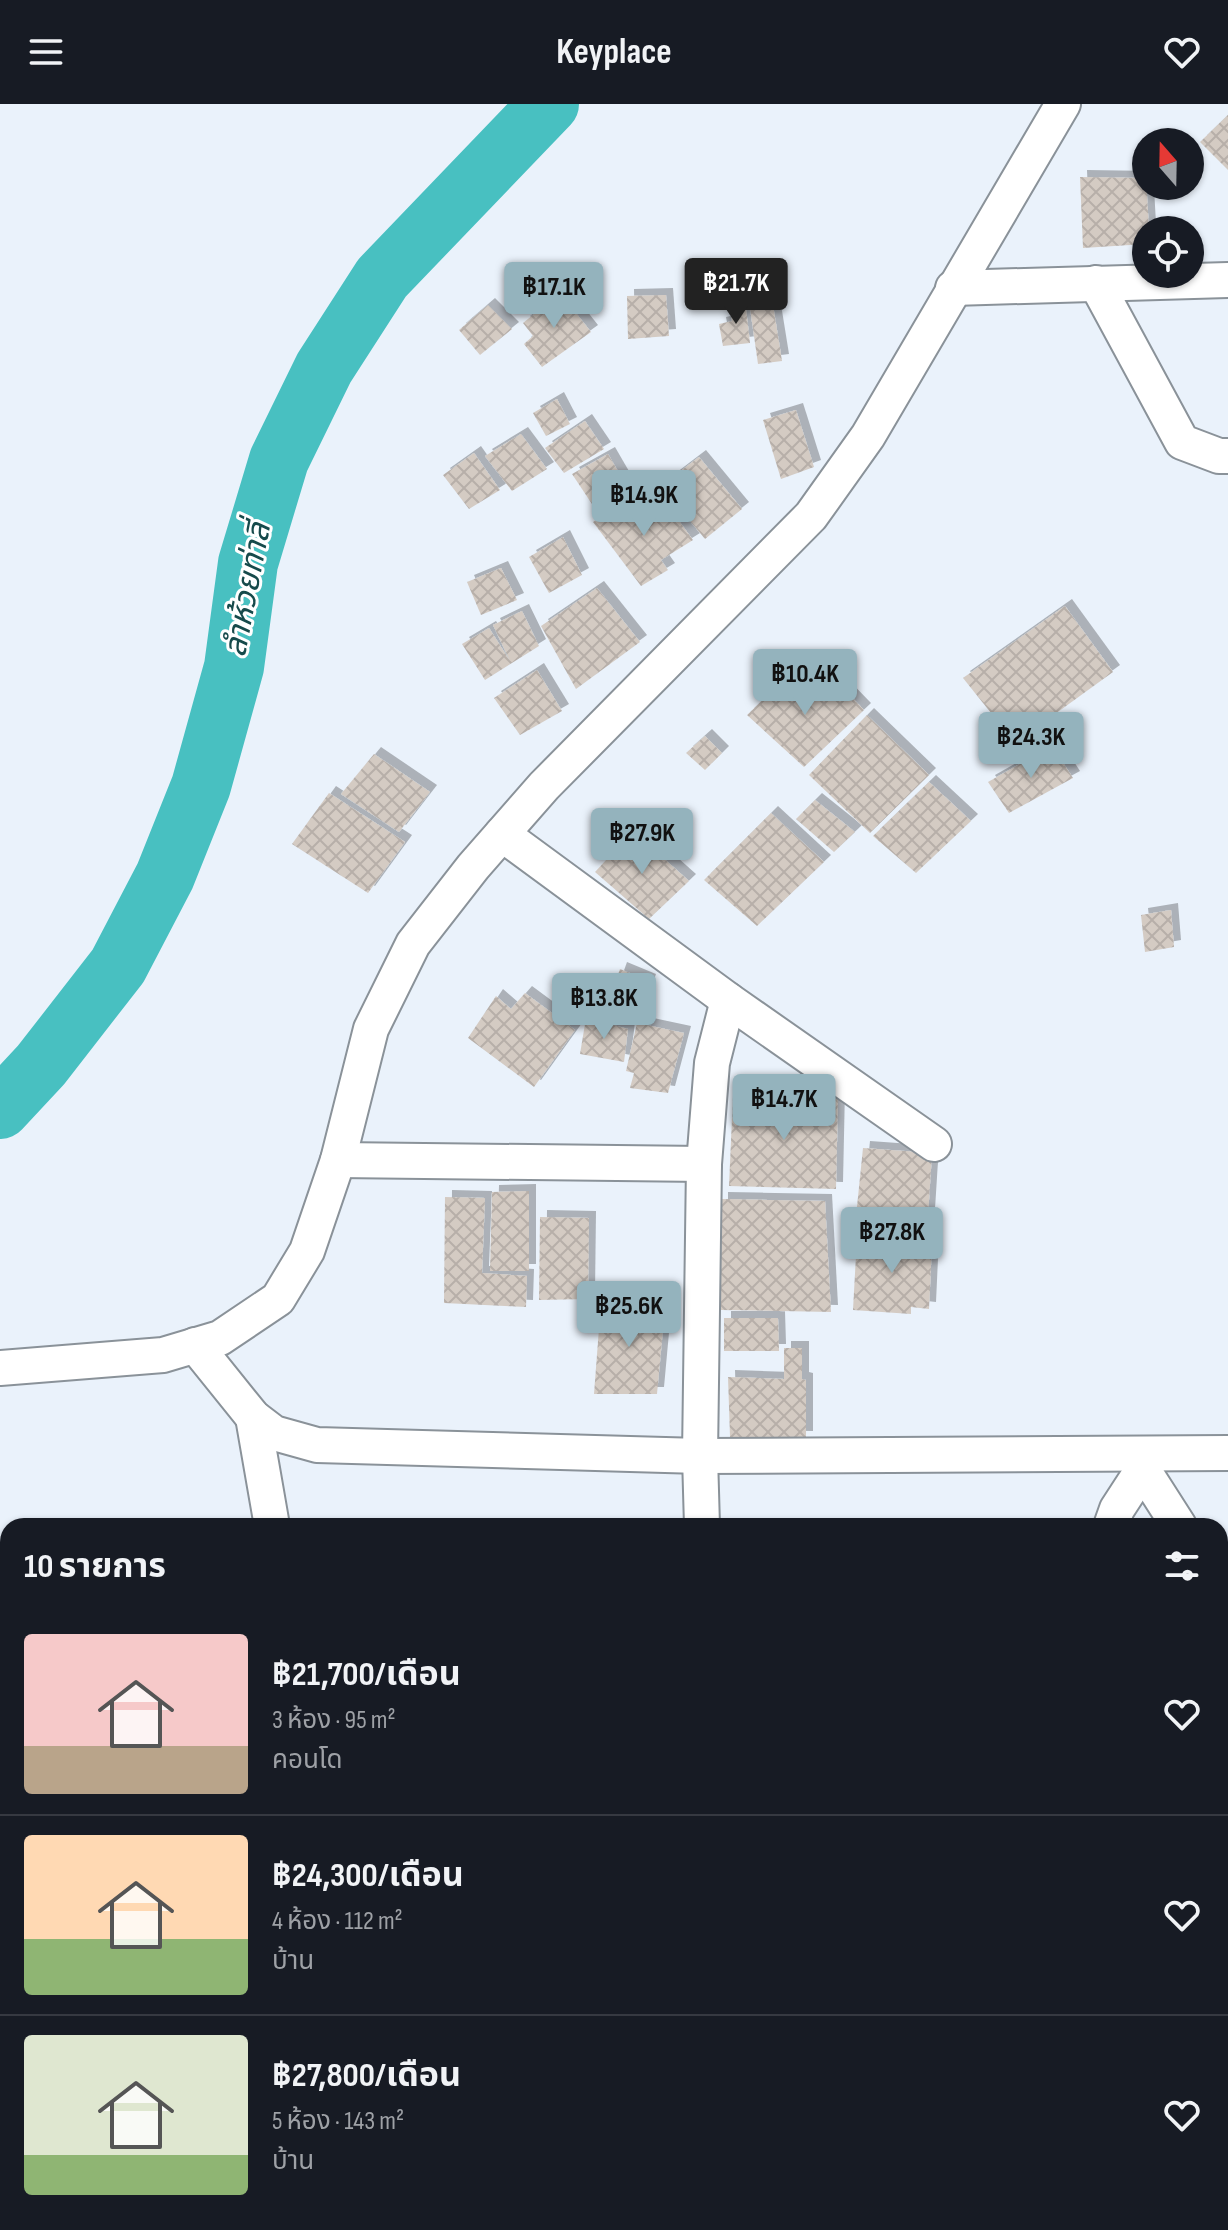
<!DOCTYPE html>
<html lang="th">
<head>
<meta charset="utf-8">
<style>
  :root { --surface:#171b24; --page:#242831; --text:#f1f3f6; --muted:#9ea1a6; --line:#363941; --accent:#94b3bd }
  body { margin:0; font-family:"Sofia Sans Condensed","Noto Sans Thai",sans-serif; background:var(--page); color:var(--text); height:100vh; display:flex; flex-direction:column; font-size:30px; white-space:nowrap }
  * { box-sizing:border-box; margin:0 }
  p { font-size:26px; color:var(--muted) }
  .icon { flex:none; width:44px; height:44px; fill:none; stroke:currentColor; stroke-width:2; stroke-linecap:round; stroke-linejoin:round }
  .map { position:relative; flex:1; overflow:hidden }
  .drawer { position:absolute; left:0px; top:1414px; width:1228px; height:712px; display:flex; flex-direction:column; background:var(--surface); border-radius:24px 24px 0 0; box-shadow:0 2px 6px #0004 }
  .drawer>* { flex:none }
  .needle { width:52px; rotate:340deg }
  .fabs { position:absolute; left:1132px; top:24px; display:grid; gap:16px }
  .fabs a { display:grid; place-items:center; width:72px; height:72px; border-radius:50%; background:var(--surface); box-shadow:0 2px 6px #0004; font-size:40px }
  .price { position:absolute; translate:-50% -68px; padding:0 18px; border-radius:8px; background:var(--accent); color:#111; font-size:26px; line-height:52px; filter:drop-shadow(0 2px 4px #0008) }
  .price::after { content:''; position:absolute; left:50%; top:48px; width:24px; height:18px; margin-left:-12px; background:inherit; clip-path:polygon(0 0,100% 0,50% 100%) }
  .price.current { background:#222; color:#fff }
  ul { padding:0; list-style:none }
  li { display:flex; align-items:center; gap:24px; height:200px; padding:0 24px }
  li+li { border-top:2px solid var(--line) }
  li span { display:grid; place-items:center; flex:none; width:224px; height:160px; border-radius:8px; color:#555 }
  li>.icon { margin-inline-start:auto }
  span .icon { width:96px; height:96px; fill:#fffc; stroke-width:1 }
  li b { font-size:34px }
  h2 { display:flex; justify-content:space-between; align-items:center; height:96px; padding:0 24px; font-size:34px }
  header { display:flex; justify-content:space-between; align-items:center; height:104px; padding:0 24px; background:var(--surface); font-size:36px; font-weight:700 }
  .map>svg:first-child { display:block }
</style>
</head>
<body>
<header><svg class="icon" aria-label="menu" viewBox="0 0 24 24"><path d="M4 6h16M4 12h16M4 18h16"/></svg>Keyplace<svg class="icon" aria-label="heart" viewBox="0 0 24 24"><path d="M12 20l-8-8c-3-5 5-10 8-4 3-6 11-1 8 4z"/></svg></header>
<div class="map">
<svg width="1228" height="2126" viewBox="0 0 1228 2126">
  <defs>
    <pattern id="building-cross-hatch" width="8" height="8" patternUnits="userSpaceOnUse" patternTransform="scale(2)"><rect width="8" height="8" fill="#d4cbc3"/><path d="M0 0l8 8M0 8l8-8" fill="none" stroke="#b7afa9"/></pattern>
    <filter id="shadow"><feDropShadow dx="7" dy="-7" stdDeviation="0" flood-color="#0004"/></filter>
  </defs>
  <rect width="100%" height="100%" fill="#eaf2fb"/>
  <g fill="none" stroke-linecap="round" stroke-linejoin="round">
    <polyline stroke="#48c0c1" stroke-width="60" points="0,1005 41,961 118,862 165,772 201,682 234,563 248,459 279,356 324,264 382,174 549,0"/>
  </g>
  <g fill="url(#building-cross-hatch)" filter="url(#shadow)">
    <polygon points="1228,11 1228,66 1200,38"/>
    <polygon points="1080,73 1146,74 1149,126 1146,126 1146,140 1083,144"/>
    <polygon points="560,189 591,228 542,263 524,240 533,232 523,219"/>
    <polygon points="666,191 669,232 628,235 627,192"/>
    <polygon points="772,195 782,257 758,260 749,197"/>
    <polygon points="745,196 750,239 723,242 719,220 732,217 730,199"/>
    <polygon points="488,201 512,225 480,251 459,226"/>
    <polygon points="557,295 570,320 546,332 533,309"/>
    <polygon points="796,306 814,363 781,375 763,316"/>
    <polygon points="585,317 604,345 564,369 545,344"/>
    <polygon points="521,330 547,365 512,387 485,352"/>
    <polygon points="474,349 500,386 469,405 443,371"/>
    <polygon points="608,350 630,388 596,406 572,370"/>
    <polygon points="699,353 742,405 705,435 661,382"/>
    <polygon points="662,394 693,436 661,456 668,466 641,482 593,418 621,402 630,414"/>
    <polygon points="563,433 582,471 549,489 529,453"/>
    <polygon points="501,464 517,496 481,511 467,478"/>
    <polygon points="597,484 640,538 576,585 541,522"/>
    <polygon points="1065,502 1113,568 1015,639 963,574"/>
    <polygon points="522,507 539,542 485,576 462,540 489,524 510,557 493,521"/>
    <polygon points="537,566 562,607 520,631 494,594"/>
    <polygon points="789,571 813,593 832,573 864,606 804,663 747,611"/>
    <polygon points="867,611 929,671 870,729 809,671"/>
    <polygon points="705,632 722,649 705,666 686,649"/>
    <polygon points="1052,642 1073,674 1009,709 988,678"/>
    <polygon points="374,650 430,688 399,728 341,690"/>
    <polygon points="929,678 971,717 916,769 873,732"/>
    <polygon points="329,689 405,738 368,789 292,740"/>
    <polygon points="815,696 855,728 834,748 796,715"/>
    <polygon points="771,709 824,758 757,822 704,776"/>
    <polygon points="633,727 689,777 649,815 595,768"/>
    <polygon points="1171,806 1174,843 1145,848 1141,811"/>
    <polygon points="620,865 649,877 633,921 604,910"/>
    <polygon points="525,889 575,926 534,983 468,934 496,892 511,905"/>
    <polygon points="586,914 628,925 624,958 580,950"/>
    <polygon points="637,919 684,929 668,989 630,984 634,969 626,967"/>
    <polygon points="733,991 838,992 836,1085 729,1082"/>
    <polygon points="863,1044 932,1049 927,1127 855,1122"/>
    <polygon points="529,1087 529,1167 490,1167 492,1088"/>
    <polygon points="445,1093 485,1094 482,1169 527,1172 526,1203 444,1199"/>
    <polygon points="721,1095 825,1097 831,1208 721,1206"/>
    <polygon points="540,1113 589,1114 588,1195 539,1196"/>
    <polygon points="857,1133 914,1136 914,1138 932,1140 929,1205 911,1203 911,1210 853,1206"/>
    <polygon points="601,1198 665,1203 657,1290 594,1290"/>
    <polygon points="724,1214 778,1214 779,1247 724,1247"/>
    <polygon points="784,1244 802,1244 802,1275 806,1276 806,1334 730,1333 728,1273 784,1275"/>
    <polygon points="1228,1654 1228,1690 1220,1691 1220,1655"/>
    <polygon points="1228,2102 1228,2126 1218,2126 1216,2118 1220,2118 1220,2104"/>
    <polygon points="37,2118 90,2118 91,2126 38,2126"/>
    <polygon points="104,2118 146,2118 147,2126 125,2126 125,2123 104,2125"/>
    <polygon points="157,2118 215,2118 214,2126 156,2126"/>
    <polygon points="426,2118 470,2118 470,2126 425,2126"/>
    <rect x="489" y="2118" width="31" height="8"/>
    <polygon points="544,2118 582,2118 583,2126 545,2126"/>
    <polygon points="1045,2118 1062,2118 1065,2126 1015,2126"/>
    <polygon points="1081,2118 1145,2118 1148,2126 1084,2126"/>
    <polygon points="1151,2118 1180,2118 1183,2126 1154,2126"/>
    <polygon points="1186,2118 1210,2118 1212,2126 1188,2126"/>
  </g>
  <g fill="none" stroke-linecap="round" stroke-linejoin="round">
    <g stroke="#8a9299" stroke-width="38">
      <g id="minor">
        <polyline points="1096,179 1182,338 1219,352 1228,352"/>
        <polyline points="953,184 1228,176"/>
        <polyline points="502,730 728,896 934,1040"/>
        <polyline points="338,1056 704,1060"/>
        <polyline points="195,1241 253,1313 274,1329 317,1341 700,1352 1228,1349"/>
        <polyline points="0,1264 163,1251 220,1234 278,1195 307,1147 338,1056 371,925 413,840 473,763 544,682 811,412 868,332 1063,0"/>
        <polyline points="253,1313 272,1422"/>
        <polyline points="1133,1350 1179,1422"/>
        <polyline points="702,1422 700,1352 704,1060 712,959 728,896"/>
        <polyline points="1111,1422 1117,1405 1143,1365"/>
      </g>
    </g>
    <use href="#minor" stroke="#fff" stroke-width="34"/>
  </g>
  <g text-anchor="middle" dominant-baseline="central" stroke-width="6" stroke-linejoin="round" paint-order="stroke">
    <g font-size="32" font-style="italic" fill="#164a4b" stroke="#fff">
      <text transform="translate(248 486) rotate(-79)">ลำห้วยท่าลี่</text>
    </g>
  </g>
</svg>
<div class="fabs">
<a><svg class="needle" viewBox="-14 -14 28 28"><path d="M0-13l5 13h-10z" fill="#e53935"/><path d="M0 13l5-13h-10z" fill="#9ea1a6"/></svg></a>
<a><svg class="icon" aria-label="locate" viewBox="0 0 24 24"><circle cx="12" cy="12" r="6"/><path d="M12 2v4M12 18v4M2 12h4M18 12h4"/></svg></a>
</div>
<b class="price current" style="left:736px;top:222px">฿21.7K</b>
<b class="price" style="left:554px;top:226px">฿17.1K</b>
<b class="price" style="left:644px;top:434px">฿14.9K</b>
<b class="price" style="left:805px;top:613px">฿10.4K</b>
<b class="price" style="left:1031px;top:676px">฿24.3K</b>
<b class="price" style="left:642px;top:772px">฿27.9K</b>
<b class="price" style="left:604px;top:937px">฿13.8K</b>
<b class="price" style="left:784px;top:1038px">฿14.7K</b>
<b class="price" style="left:892px;top:1171px">฿27.8K</b>
<b class="price" style="left:629px;top:1245px">฿25.6K</b>
<section class="drawer">
<h2>10 รายการ<svg class="icon" aria-label="filters" viewBox="0 0 24 24"><path d="M4 7h16M4 17h16"/><circle cx="9" cy="7" r="2"/><circle cx="15" cy="17" r="2"/></svg></h2>
<ul>
<li><span style="background:linear-gradient(#f6c9c9 70%,#b9a48a 0)"><svg class="icon" aria-label="home" viewBox="0 0 24 24"><path d="M3 11l9-7 9 7M6 9v11h12V9"/></svg></span><div><b>฿21,700/เดือน</b><p>3 ห้อง · 95 m²</p><p>คอนโด</p></div><svg class="icon" aria-label="heart" viewBox="0 0 24 24"><path d="M12 20l-8-8c-3-5 5-10 8-4 3-6 11-1 8 4z"/></svg></li>
<li><span style="background:linear-gradient(#ffd9b3 65%,#8fb573 0)"><svg class="icon" aria-label="home" viewBox="0 0 24 24"><path d="M3 11l9-7 9 7M6 9v11h12V9"/></svg></span><div><b>฿24,300/เดือน</b><p>4 ห้อง · 112 m²</p><p>บ้าน</p></div><svg class="icon" aria-label="heart" viewBox="0 0 24 24"><path d="M12 20l-8-8c-3-5 5-10 8-4 3-6 11-1 8 4z"/></svg></li>
<li><span style="background:linear-gradient(#dfe7d0 75%,#8fb573 0)"><svg class="icon" aria-label="home" viewBox="0 0 24 24"><path d="M3 11l9-7 9 7M6 9v11h12V9"/></svg></span><div><b>฿27,800/เดือน</b><p>5 ห้อง · 143 m²</p><p>บ้าน</p></div><svg class="icon" aria-label="heart" viewBox="0 0 24 24"><path d="M12 20l-8-8c-3-5 5-10 8-4 3-6 11-1 8 4z"/></svg></li>
</ul>
</section>
</div>
</body>
</html>
